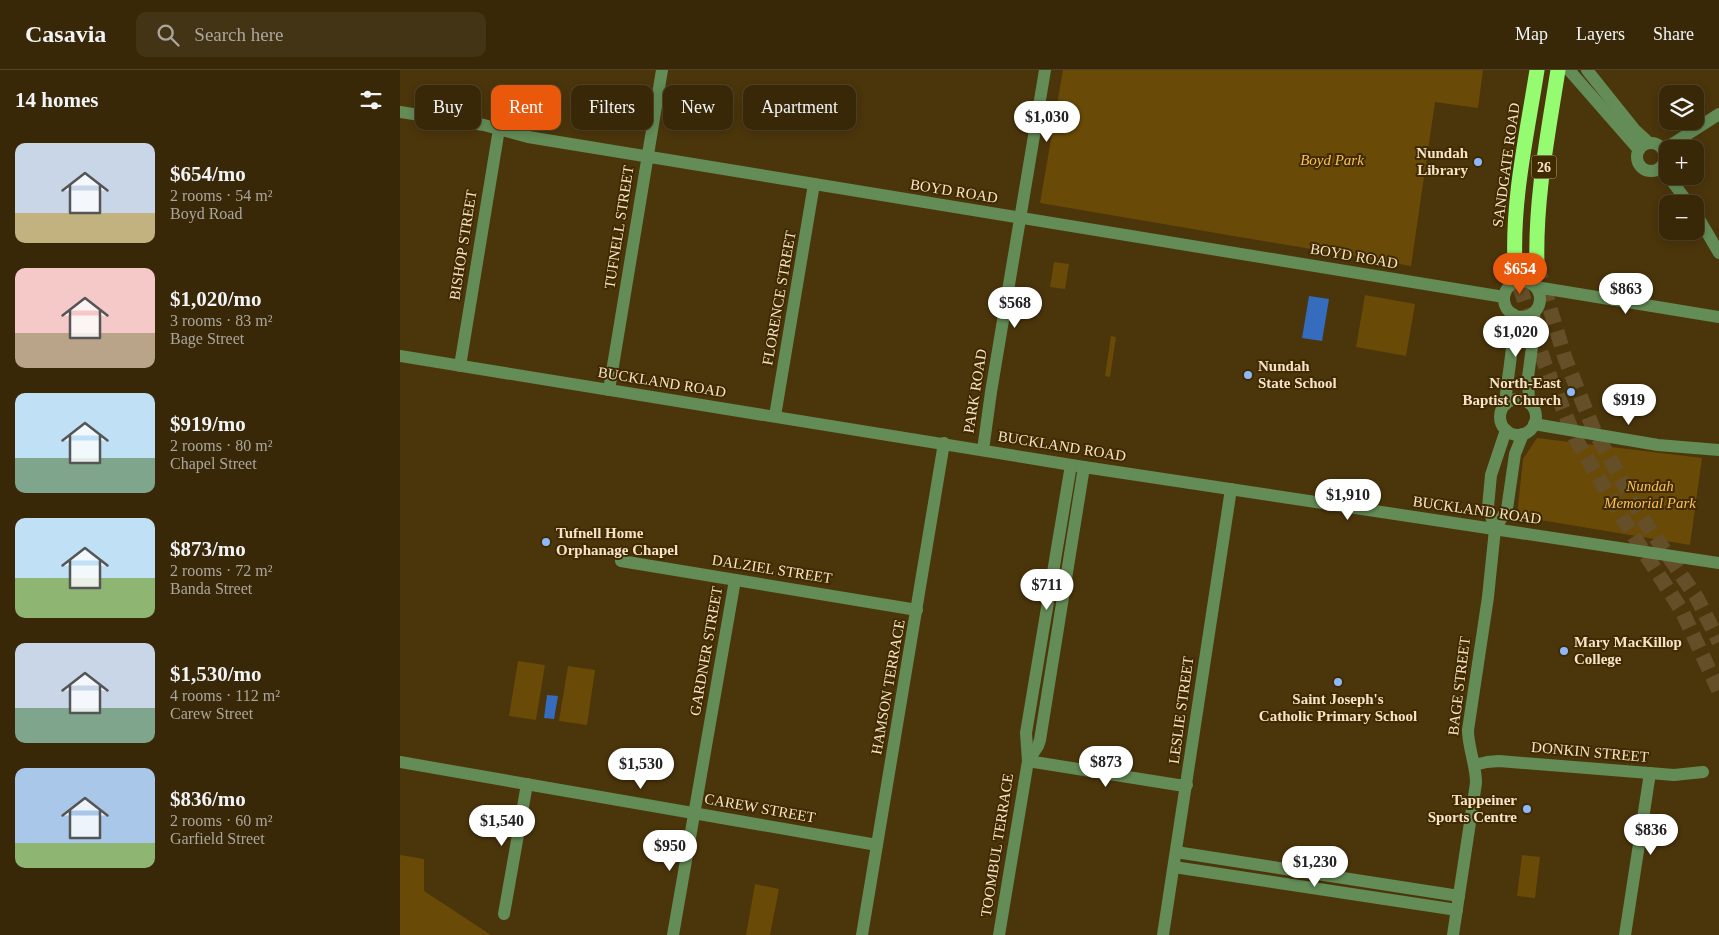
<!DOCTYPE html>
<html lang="en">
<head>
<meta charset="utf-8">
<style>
  :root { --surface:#382808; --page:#433416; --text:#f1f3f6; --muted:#aba69c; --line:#524429; --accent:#ea580c }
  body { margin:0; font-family:Georgia,serif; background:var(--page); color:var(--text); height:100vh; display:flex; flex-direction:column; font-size:19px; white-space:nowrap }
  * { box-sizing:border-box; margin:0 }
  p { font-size:16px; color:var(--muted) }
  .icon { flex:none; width:28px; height:28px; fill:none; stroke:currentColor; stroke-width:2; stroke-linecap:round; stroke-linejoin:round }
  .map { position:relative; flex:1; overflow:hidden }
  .drawer { display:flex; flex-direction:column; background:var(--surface); width:400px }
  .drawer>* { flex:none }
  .guide { position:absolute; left:15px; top:15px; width:475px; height:45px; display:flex; gap:10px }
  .tools { position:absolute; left:1259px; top:15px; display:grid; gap:10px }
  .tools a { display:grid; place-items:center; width:45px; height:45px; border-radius:10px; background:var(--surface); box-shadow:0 2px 8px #0003,0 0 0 1px var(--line); font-size:25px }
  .price { position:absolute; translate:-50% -42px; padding:0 11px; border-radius:18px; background:#fff; color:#222; font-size:16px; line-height:32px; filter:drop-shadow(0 1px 2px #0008) }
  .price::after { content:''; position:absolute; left:50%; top:30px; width:15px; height:11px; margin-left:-8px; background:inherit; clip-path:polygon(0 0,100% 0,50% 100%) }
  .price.current { background:var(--accent); color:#fff }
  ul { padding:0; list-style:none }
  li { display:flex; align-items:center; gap:15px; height:125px; padding:0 15px }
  li span { display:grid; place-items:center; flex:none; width:140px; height:100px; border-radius:10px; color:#555 }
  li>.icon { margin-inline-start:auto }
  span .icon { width:60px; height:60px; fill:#fffc; stroke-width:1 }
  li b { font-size:21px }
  h2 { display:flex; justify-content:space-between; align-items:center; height:60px; padding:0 15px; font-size:21px }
  .pill { padding:0 18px; border-radius:10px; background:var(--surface); box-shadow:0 2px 8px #0003,0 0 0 1px var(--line); font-size:18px; line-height:45px }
  .pill.current { background:var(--accent); color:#fff }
  header { display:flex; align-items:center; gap:30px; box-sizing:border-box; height:70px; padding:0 25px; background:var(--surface); border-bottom:1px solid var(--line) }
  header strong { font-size:24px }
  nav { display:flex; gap:28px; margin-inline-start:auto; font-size:18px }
  .search { width:350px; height:45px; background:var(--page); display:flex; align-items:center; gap:12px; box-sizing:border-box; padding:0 18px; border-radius:10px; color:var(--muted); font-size:19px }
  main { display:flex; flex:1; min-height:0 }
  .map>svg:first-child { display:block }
</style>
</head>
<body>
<header>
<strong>Casavia</strong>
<div class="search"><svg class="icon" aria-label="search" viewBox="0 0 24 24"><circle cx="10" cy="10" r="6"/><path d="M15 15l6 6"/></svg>Search here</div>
<nav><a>Map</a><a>Layers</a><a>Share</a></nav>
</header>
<main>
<section class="drawer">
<h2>14 homes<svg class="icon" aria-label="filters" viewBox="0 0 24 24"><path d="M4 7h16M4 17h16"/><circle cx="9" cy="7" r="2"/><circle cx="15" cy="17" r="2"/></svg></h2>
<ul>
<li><span style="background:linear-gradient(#c9d6e8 70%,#c2b280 0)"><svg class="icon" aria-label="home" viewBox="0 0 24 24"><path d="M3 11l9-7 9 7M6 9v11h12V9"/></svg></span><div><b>$654/mo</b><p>2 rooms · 54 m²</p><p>Boyd Road</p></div></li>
<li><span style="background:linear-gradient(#f6c9c9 65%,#b9a48a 0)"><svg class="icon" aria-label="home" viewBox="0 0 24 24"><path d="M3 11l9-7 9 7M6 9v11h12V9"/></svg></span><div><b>$1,020/mo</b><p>3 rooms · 83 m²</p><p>Bage Street</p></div></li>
<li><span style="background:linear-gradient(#bfe0f5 65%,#7fa58c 0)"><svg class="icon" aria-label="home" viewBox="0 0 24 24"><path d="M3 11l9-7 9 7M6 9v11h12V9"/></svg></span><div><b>$919/mo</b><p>2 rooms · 80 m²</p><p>Chapel Street</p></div></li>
<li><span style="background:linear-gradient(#bfe0f5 60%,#8fb573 0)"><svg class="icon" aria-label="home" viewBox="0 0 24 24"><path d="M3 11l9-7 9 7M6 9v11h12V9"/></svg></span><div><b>$873/mo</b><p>2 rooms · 72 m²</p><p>Banda Street</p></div></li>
<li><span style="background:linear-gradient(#c9d6e8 65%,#7fa58c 0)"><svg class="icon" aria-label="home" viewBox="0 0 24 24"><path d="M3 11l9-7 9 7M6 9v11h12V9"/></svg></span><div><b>$1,530/mo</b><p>4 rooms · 112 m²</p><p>Carew Street</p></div></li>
<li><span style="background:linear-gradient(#a9c7e8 75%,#8fb573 0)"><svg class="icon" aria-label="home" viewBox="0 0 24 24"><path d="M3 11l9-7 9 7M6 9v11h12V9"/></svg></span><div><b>$836/mo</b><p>2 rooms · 60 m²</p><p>Garfield Street</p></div></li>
</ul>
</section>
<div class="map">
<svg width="1319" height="865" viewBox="0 0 1319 865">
  <rect width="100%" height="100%" fill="#4b350b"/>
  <g fill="#6a4a07">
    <polygon points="663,0 1083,0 1078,38 1035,32 1011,196 640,133"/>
    <polygon points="654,192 669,194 665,219 650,217"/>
    <polygon points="965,225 1015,234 1006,286 956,277"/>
    <polygon points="711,266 716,267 710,307 705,306"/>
    <polygon points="1137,368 1302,388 1290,475 1117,446 1123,389"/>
    <polygon points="118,591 145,595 136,650 109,646"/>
    <polygon points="168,596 195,600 187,655 159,651"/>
    <polygon points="0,785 24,789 24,821 91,865 0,865"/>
    <polygon points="1122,785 1140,787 1135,828 1117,826"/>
    <polygon points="355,814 379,819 370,865 346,865"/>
  </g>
  <g fill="#366cbe">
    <polygon points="909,226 929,229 922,271 902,268"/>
    <polygon points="147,625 158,626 154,649 144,648"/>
  </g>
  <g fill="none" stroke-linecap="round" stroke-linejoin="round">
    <g stroke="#654f28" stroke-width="15" stroke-dasharray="15 8" stroke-linecap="butt">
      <polyline points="1115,194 1118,211 1144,292 1175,368 1226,454 1282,541 1319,621"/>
      <polyline points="1137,195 1165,288 1193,358 1241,446 1297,528 1319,572"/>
    </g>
    <g stroke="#638c56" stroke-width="12">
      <polyline points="1169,0 1239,80"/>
      <polyline points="1187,0 1235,60 1249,73"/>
      <polyline points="0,42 84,55 128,67 1104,227"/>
      <circle cx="1251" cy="87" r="14"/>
      <polyline points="1263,80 1319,44"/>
      <polyline points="1268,106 1289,134"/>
      <polyline points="1295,142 1319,183"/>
      <circle cx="1122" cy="229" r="18"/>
      <polyline points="1136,217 1319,247"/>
      <polyline points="0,286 684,397 1319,493"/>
      <polyline points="60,296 99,59"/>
      <polyline points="209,320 262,0"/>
      <circle cx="1118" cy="347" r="18"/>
      <polyline points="1129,333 1128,307 1135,255 1134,243"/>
      <polyline points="1106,334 1106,324 1114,263 1113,244"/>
      <polyline points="375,346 414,114"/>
      <polyline points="1134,354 1258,375 1319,380"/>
      <polyline points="583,380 591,322 645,0"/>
      <polyline points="1095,459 1107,439 1115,384 1123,364"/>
      <polyline points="221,491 517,540"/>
      <polyline points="628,691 638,676 640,670 684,397"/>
      <polyline points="628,691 778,715 787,715"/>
      <polyline points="0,692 477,775"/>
      <polyline points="1074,695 1087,692 1099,691 1274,705 1303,702"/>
      <polyline points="776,782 1059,826"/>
      <polyline points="774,797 1057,840"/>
      <polyline points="104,844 127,714"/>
      <polyline points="273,865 335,510"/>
      <polyline points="462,865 544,373"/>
      <polyline points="599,865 628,691 626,663 671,395"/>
      <polyline points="763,865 831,419"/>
      <path d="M 1053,865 L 1076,713 C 1076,694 1068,678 1068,660 L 1088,527 L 1095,459 L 1088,437 L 1091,405 L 1106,360"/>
      <polyline points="1225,865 1250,703"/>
    </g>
    <g stroke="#95fc72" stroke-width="15">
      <path d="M 1115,194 C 1112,129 1127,64 1137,0"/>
      <path d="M 1137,195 C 1135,129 1148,64 1158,0"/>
    </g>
  </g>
  <g fill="#8db9fc" stroke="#402a00" stroke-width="2">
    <circle cx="1078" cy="92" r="5"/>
    <circle cx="848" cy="305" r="5"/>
    <circle cx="1171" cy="322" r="5"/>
    <circle cx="146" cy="472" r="5"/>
    <circle cx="1164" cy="581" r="5"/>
    <circle cx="938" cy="612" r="5"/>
    <circle cx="1127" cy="739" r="5"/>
  </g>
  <g text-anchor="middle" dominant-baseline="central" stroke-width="4" stroke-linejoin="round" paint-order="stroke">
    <rect fill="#402a00" stroke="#bfac8d" stroke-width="1" x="1131.5" y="85.5" width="25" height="23" rx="4"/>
    <g font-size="14" font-weight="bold" fill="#f6e4ca">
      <text x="1144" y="97">26</text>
    </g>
    <g font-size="15" font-weight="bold" fill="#f6e4ca" stroke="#402a00" text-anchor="end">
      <text x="1068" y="83">Nundah<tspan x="1068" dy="17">Library</tspan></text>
      <text x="858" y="296" text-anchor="start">Nundah<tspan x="858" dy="17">State School</tspan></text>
      <text x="1161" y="313">North-East<tspan x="1161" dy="17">Baptist Church</tspan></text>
      <text x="156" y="463" text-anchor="start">Tufnell Home<tspan x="156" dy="17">Orphanage Chapel</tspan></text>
      <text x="1174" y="572" text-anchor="start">Mary MacKillop<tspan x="1174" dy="17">College</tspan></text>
      <text x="938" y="629" text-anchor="middle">Saint Joseph's<tspan x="938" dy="17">Catholic Primary School</tspan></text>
      <text x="1117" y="730">Tappeiner<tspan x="1117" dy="17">Sports Centre</tspan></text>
    </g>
    <g font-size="15" font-style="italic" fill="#fbc059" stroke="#402a00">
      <text x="932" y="90">Boyd Park</text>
      <text x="1250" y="416">Nundah<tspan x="1250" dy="17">Memorial Park</tspan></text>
    </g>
    <g font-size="15" fill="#f6e4ca" stroke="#402a00">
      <text transform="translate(1106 95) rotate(-82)">SANDGATE ROAD</text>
      <text transform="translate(554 121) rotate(9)">BOYD ROAD</text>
      <text transform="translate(219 157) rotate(-81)">TUFNELL STREET</text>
      <text transform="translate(63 175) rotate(-81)">BISHOP STREET</text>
      <text transform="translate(954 186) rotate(10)">BOYD ROAD</text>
      <text transform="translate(379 228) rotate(-80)">FLORENCE STREET</text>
      <text transform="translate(262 312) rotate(9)">BUCKLAND ROAD</text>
      <text transform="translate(575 321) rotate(-81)">PARK ROAD</text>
      <text transform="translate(662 376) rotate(9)">BUCKLAND ROAD</text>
      <text transform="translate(1077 440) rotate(8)">BUCKLAND ROAD</text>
      <text transform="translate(372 499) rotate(9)">DALZIEL STREET</text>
      <text transform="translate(306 581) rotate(-80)">GARDNER STREET</text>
      <text transform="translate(1059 616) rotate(-83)">BAGE STREET</text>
      <text transform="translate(488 617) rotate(-80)">HAMSON TERRACE</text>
      <text transform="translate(781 640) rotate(-82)">LESLIE STREET</text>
      <text transform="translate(1190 682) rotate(5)">DONKIN STREET</text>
      <text transform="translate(360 738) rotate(10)">CAREW STREET</text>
      <text transform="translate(597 775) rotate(-81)">TOOMBUL TERRACE</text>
    </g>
  </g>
</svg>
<div class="tools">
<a><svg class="icon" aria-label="layers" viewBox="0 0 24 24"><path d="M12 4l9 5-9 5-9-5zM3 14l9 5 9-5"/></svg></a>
<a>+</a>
<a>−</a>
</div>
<b class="price" style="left:647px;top:73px">$1,030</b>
<b class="price current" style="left:1120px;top:225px">$654</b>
<b class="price" style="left:1226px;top:245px">$863</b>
<b class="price" style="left:615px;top:259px">$568</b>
<b class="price" style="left:1116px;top:288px">$1,020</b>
<b class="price" style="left:1229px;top:356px">$919</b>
<b class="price" style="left:948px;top:451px">$1,910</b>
<b class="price" style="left:647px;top:541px">$711</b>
<b class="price" style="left:706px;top:718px">$873</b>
<b class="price" style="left:241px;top:720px">$1,530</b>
<b class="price" style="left:102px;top:777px">$1,540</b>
<b class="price" style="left:1251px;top:786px">$836</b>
<b class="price" style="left:270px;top:802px">$950</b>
<b class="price" style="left:915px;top:818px">$1,230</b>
<div class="guide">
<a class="pill">Buy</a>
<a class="pill current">Rent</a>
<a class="pill">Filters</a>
<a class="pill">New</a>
<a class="pill">Apartment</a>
</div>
</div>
</main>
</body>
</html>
